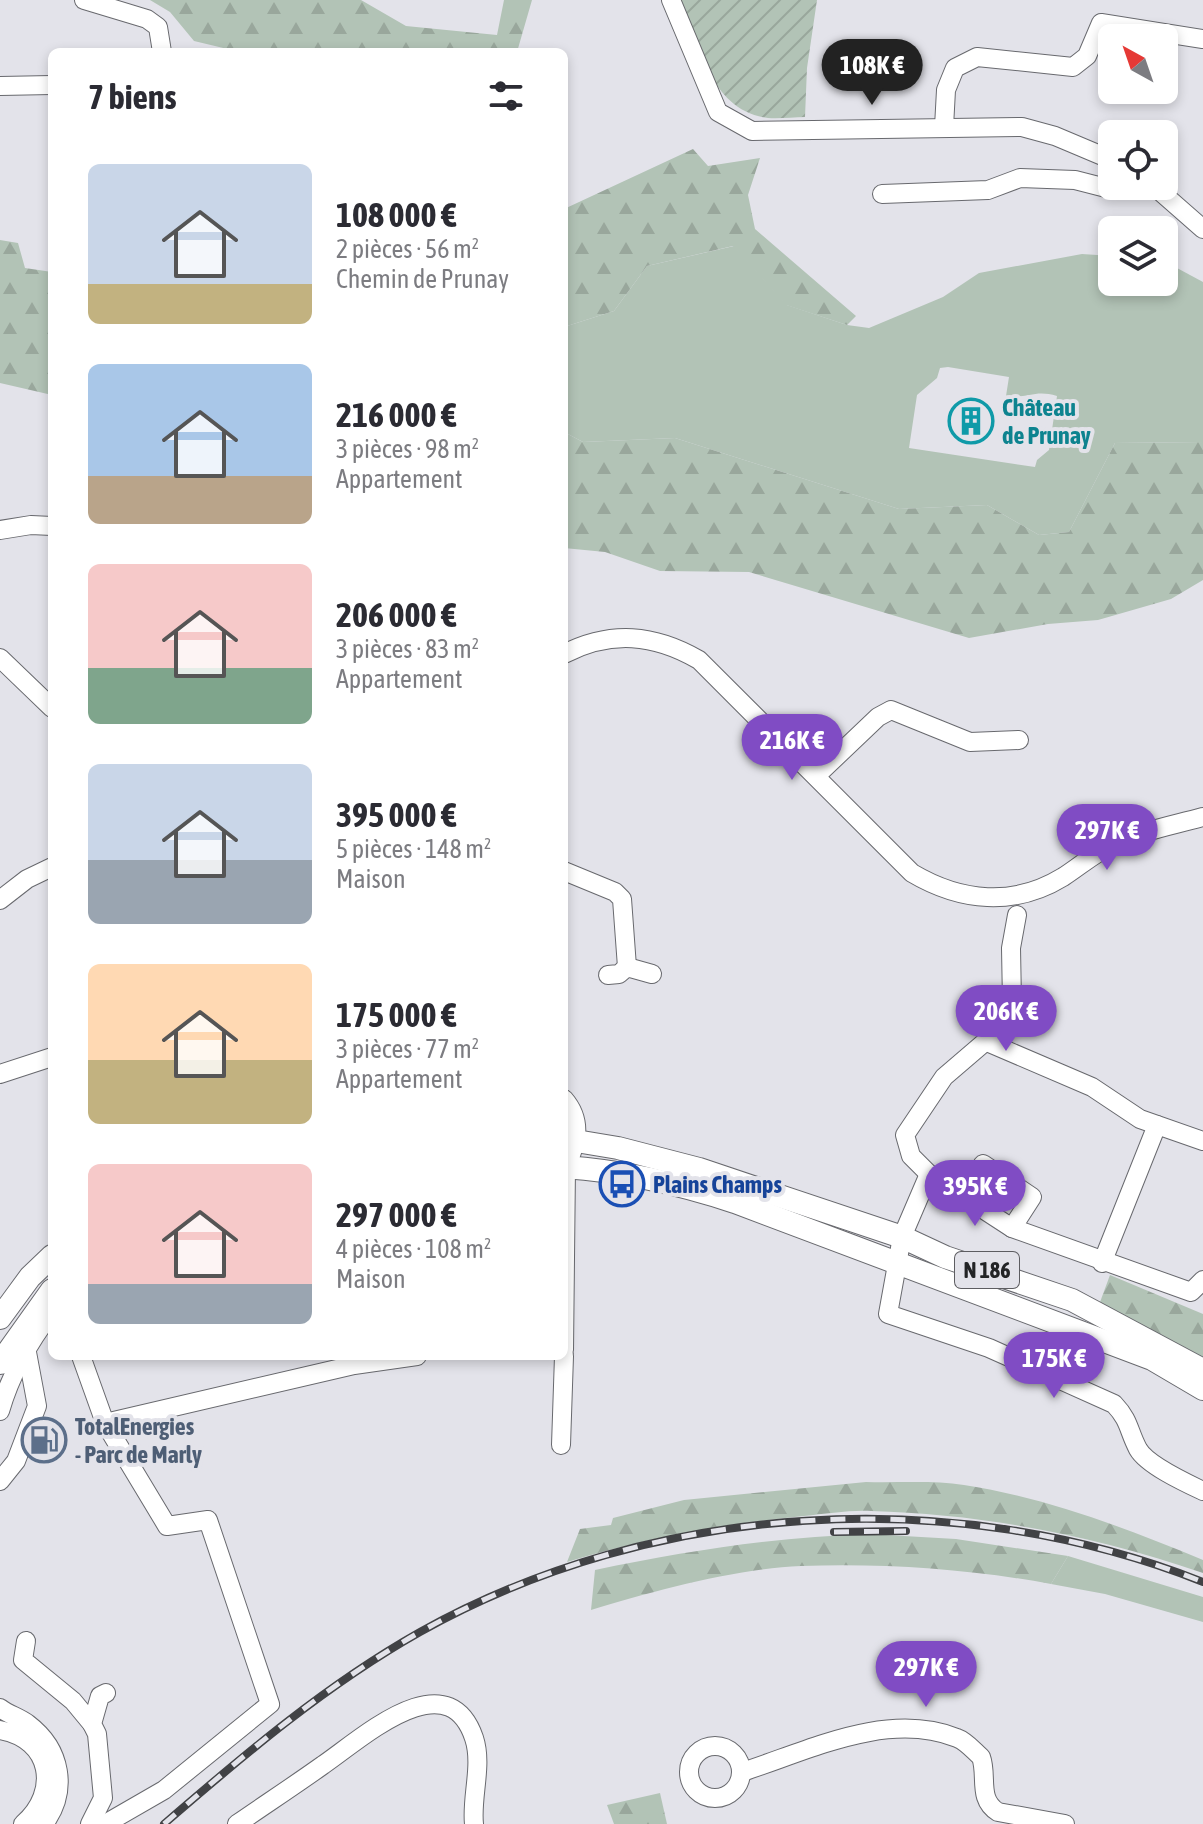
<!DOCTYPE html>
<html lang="fr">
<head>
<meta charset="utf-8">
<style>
  :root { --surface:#fff; --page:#f2f2f3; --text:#2b2b33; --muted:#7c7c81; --accent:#804cc4 }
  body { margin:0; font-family:"Asap Condensed",sans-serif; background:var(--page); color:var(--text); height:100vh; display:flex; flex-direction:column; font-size:30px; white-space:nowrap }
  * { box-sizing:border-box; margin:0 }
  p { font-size:26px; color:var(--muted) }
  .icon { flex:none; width:44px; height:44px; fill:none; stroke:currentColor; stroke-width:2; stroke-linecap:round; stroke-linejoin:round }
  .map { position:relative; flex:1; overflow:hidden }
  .panel { position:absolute; left:48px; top:48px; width:520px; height:1312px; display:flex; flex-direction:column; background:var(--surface); border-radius:12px; box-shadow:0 4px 12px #0003 }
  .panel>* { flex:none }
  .needle { width:52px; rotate:320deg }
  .fabs { position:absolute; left:1098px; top:24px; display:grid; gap:16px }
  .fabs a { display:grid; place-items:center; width:80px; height:80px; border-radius:12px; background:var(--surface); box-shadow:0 4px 12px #0003; font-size:40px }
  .price { position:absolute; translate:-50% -68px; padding:0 18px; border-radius:28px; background:var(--accent); color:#fff; font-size:26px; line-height:52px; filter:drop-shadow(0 2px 4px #0008) }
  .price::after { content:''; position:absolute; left:50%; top:48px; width:24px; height:18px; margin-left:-12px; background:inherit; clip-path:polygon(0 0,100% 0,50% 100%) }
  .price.active { background:#222; color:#fff }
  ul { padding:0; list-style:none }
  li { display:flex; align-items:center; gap:24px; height:200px; padding:0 40px }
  li span { display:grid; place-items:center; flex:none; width:224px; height:160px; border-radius:12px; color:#555 }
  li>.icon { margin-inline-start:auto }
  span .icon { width:96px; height:96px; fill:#fffc; stroke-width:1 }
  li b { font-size:34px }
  h2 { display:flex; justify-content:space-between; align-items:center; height:96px; padding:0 40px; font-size:34px }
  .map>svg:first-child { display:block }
</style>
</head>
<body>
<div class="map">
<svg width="1203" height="1824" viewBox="0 0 1203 1824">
  <defs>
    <pattern id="forest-firs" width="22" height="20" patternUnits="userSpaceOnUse" patternTransform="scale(2)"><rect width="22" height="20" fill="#b2c3b6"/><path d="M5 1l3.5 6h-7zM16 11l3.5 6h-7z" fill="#99a79c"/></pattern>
    <pattern id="garden-furrows" width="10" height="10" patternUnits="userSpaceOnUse" patternTransform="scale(2)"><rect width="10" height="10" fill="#b2c3b6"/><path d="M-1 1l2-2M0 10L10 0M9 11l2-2" fill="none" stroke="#99a79c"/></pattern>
  </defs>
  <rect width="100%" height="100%" fill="#e3e3ea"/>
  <g fill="#b2c3b6" fill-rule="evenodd">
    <path d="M 734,246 L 787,305 L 847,325 L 869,328 L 943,297 L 979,273 L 1082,254 L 1112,256 L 1112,282 L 1164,282 L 1164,261 L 1203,282 L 1203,442 L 1115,443 L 1069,532 L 1039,535 L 987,505 L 899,509 L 675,438 L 583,442 L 564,432 L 564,327 L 614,311 L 647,266 ZM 948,367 L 1009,377 L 1006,396 C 1028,399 1035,389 1057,396 L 1049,450 L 1037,460 L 1035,467 L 909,448 L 917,395 L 937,378 L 940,368 Z"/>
    <polygon points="1068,1556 1203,1597 1203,1622 1105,1594 1051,1584"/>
  </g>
  <g fill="url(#forest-firs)">
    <polygon points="150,0 361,0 406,26 497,35 504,0 532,0 517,52 240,52 194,41 170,12"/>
    <polygon points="693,149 708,166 760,158 748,195 755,229 856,316 847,325 786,305 733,246 647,266 614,311 564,327 564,209"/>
    <polygon points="0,240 18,243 25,268 52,272 52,395 0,383"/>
    <polygon points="564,432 583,442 675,438 899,509 987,505 1039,535 1069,532 1115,443 1203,442 1203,580 1171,599 1098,620 1048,624 969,638 749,572 660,571 605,552 564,548"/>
    <polygon points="1110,1275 1203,1314 1203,1358 1096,1313"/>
    <path d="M 866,1482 C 898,1483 933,1480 964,1485 C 1047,1498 1126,1528 1203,1560 L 1203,1573 C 1097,1536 983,1514 871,1511 C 849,1510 826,1514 804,1516 C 723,1524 645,1538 567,1562 L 580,1529 L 611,1525 L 613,1518 L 684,1500 Z"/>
    <path d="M 869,1534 L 956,1539 L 1068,1556 L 1051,1584 C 970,1569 884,1563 801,1566 C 735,1569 654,1591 591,1610 L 595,1570 C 687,1551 775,1537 869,1534 Z"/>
    <polygon points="660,1793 667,1824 614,1824 607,1805"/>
  </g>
  <path fill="url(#garden-furrows)" d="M 679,0 L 817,0 L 807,68 L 805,117 C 793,117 780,119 768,118 C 711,111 698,44 679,0 Z"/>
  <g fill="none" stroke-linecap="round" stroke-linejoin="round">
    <g stroke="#68696e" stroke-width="20">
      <g id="minor">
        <polyline points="84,0 147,19 158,27 162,52"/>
        <polyline points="671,0 718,112 752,131 1022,127 1055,136 1112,160"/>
        <polyline points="0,86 52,85"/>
        <polyline points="944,127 946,90 955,68 977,57 1073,67 1087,56 1101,23 1203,39"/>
        <polyline points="1154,186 1203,229"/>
        <polyline points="882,194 988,190 1020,178 1075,180 1114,190 1131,186"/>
        <polyline points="0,530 31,525 52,526"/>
        <path d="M 564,654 C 611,630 654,634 699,660 L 912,873 C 961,902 1014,907 1063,877 C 1080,866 1096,852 1115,843 C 1142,831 1174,825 1203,817"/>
        <polyline points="0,658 52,708"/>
        <polyline points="816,776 878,717 891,710 970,742 1019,740"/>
        <polyline points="564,871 615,892 622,899 627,967"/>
        <polyline points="0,900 27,879 52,867"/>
        <polyline points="1017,915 1011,948 1012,1002 1000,1029 944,1077 905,1135 911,1156 929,1174 1012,1228 1191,1292 1203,1280"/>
        <polyline points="608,975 619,974 627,967 652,974"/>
        <polyline points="987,1042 1092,1087 1140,1119 1203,1141"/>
        <polyline points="0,1074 52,1057"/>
        <path d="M 564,1099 C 583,1121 577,1143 566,1167 L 564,1350"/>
        <path d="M 929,1174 L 902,1237 L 888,1314 L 989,1348 L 1114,1404 C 1130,1421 1128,1430 1138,1449 C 1147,1465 1186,1483 1203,1491"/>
        <polyline points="963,1194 983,1164 1032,1197 1012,1228"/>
        <polyline points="1102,1263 1157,1125"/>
        <polyline points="81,1356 105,1423 167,1526 208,1520 270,1704 164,1790 105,1824"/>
        <path d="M 0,1411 C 11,1373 28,1343 52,1312"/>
        <polyline points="105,1423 354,1365 417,1356"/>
        <polyline points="561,1445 564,1356"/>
        <polyline points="0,1481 16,1461 37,1406 26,1347"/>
        <polyline points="26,1641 23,1660 73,1701 92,1724"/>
        <path d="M 0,1708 C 9,1715 19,1717 28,1724 C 61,1749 69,1790 44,1824"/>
        <path d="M 0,1730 C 52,1739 60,1792 23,1824"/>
        <circle cx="715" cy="1772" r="26"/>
        <path d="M 742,1772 C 808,1751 887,1710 957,1738 C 966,1741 974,1751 981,1757 C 988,1776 977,1799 998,1812 L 1065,1824"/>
        <polyline points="90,1824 103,1798 97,1734 92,1724 100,1696 106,1693"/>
        <path d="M 237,1824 C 266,1804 295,1785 323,1765 C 360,1740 447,1659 474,1738 C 483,1765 471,1797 474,1824"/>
      </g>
    </g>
    <g stroke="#68696e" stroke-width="24">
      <g id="major">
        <polyline points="564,1139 618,1148 699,1169 902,1237 945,1257 1072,1300 1203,1370"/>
        <path d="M 564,1167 C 623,1171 678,1183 735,1202 L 1152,1359 L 1203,1389"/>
        <polyline points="0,1318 30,1277 52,1256"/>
        <polyline points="0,1363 52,1290"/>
      </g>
    </g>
    <use href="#minor" stroke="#fff" stroke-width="18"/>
    <use href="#major" stroke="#fff" stroke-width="22"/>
    <g stroke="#414245" stroke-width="8">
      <g id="rail">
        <polyline points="834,1532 906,1531"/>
        <path d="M 164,1824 C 245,1754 326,1685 420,1632 C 654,1501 954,1483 1203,1582"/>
      </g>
    </g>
    <use href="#rail" stroke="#e3e3ea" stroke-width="5" stroke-dasharray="15" stroke-linecap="butt"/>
  </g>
  <defs>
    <g id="building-ring" transform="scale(2.3)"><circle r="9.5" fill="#e3e3ea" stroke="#0f9aa8" stroke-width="1.5"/><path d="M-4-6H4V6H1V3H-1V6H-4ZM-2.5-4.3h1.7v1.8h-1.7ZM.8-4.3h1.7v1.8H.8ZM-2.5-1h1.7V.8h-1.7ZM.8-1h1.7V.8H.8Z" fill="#0f9aa8"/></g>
    <g id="bus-ring" transform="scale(2.3)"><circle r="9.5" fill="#e3e3ea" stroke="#1a4fb4" stroke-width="1.5"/><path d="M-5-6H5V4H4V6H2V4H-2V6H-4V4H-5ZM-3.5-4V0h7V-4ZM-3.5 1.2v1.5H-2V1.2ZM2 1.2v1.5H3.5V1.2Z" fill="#1a4fb4"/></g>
    <g id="fuel-ring" transform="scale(2.3)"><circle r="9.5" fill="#e3e3ea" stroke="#5c6f8a" stroke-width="1.5"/><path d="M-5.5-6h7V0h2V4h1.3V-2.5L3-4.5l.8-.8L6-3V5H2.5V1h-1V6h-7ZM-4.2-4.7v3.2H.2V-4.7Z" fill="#5c6f8a"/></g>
  </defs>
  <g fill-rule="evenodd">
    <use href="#building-ring" x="971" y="421"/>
    <use href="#bus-ring" x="622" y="1184"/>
    <use href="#fuel-ring" x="44" y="1440"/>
  </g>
  <g text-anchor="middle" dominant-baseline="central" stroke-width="8" stroke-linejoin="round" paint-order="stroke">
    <rect fill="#e3e3ea" stroke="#5d5d61" stroke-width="2" x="955" y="1252" width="64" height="36" rx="6"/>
    <g font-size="22" font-weight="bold" fill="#232426">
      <text x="987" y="1270">N 186</text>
    </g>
    <g font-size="24" font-weight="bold" fill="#0d838f" stroke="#e3e3ea" text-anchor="start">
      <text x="1002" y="407">Château<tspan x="1002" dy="28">de Prunay</tspan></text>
    </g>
    <g font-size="24" font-weight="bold" fill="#164399" stroke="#e3e3ea" text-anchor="start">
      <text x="653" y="1184">Plains Champs</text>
    </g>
    <g font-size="24" font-weight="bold" fill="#4e5e75" stroke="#e3e3ea" text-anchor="start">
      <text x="75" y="1426">TotalEnergies<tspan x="75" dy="28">- Parc de Marly</tspan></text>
    </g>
  </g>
</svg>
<div class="fabs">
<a><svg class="needle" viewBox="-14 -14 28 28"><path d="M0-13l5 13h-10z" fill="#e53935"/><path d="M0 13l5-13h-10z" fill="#7c7c81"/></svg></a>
<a><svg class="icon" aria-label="locate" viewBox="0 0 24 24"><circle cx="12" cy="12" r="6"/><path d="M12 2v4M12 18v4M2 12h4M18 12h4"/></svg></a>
<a><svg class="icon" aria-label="layers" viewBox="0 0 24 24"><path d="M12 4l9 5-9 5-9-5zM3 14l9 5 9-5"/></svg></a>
</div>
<b class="price active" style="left:872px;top:107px">108K €</b>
<b class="price" style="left:792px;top:782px">216K €</b>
<b class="price" style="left:1107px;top:872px">297K €</b>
<b class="price" style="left:1006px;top:1053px">206K €</b>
<b class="price" style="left:975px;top:1228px">395K €</b>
<b class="price" style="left:1054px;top:1400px">175K €</b>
<b class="price" style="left:926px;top:1709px">297K €</b>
<section class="panel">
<h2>7 biens<svg class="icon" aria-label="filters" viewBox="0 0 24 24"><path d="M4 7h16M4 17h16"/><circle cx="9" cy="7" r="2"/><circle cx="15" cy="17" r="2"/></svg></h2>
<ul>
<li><span style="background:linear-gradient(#c9d6e8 75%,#c2b280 0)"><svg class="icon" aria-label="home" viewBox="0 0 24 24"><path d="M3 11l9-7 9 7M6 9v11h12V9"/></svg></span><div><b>108 000 €</b><p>2 pièces · 56 m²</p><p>Chemin de Prunay</p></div></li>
<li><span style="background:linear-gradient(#a9c7e8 70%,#b9a48a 0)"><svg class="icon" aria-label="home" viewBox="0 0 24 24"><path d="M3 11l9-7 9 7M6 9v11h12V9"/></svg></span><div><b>216 000 €</b><p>3 pièces · 98 m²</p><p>Appartement</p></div></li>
<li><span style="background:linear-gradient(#f6c9c9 65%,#7fa58c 0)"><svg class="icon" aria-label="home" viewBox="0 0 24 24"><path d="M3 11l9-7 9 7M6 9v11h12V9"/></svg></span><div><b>206 000 €</b><p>3 pièces · 83 m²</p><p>Appartement</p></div></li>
<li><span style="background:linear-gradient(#c9d6e8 60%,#9aa5b1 0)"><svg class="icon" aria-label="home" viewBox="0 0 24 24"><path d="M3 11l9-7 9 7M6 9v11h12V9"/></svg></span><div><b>395 000 €</b><p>5 pièces · 148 m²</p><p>Maison</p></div></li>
<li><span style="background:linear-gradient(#ffd9b3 60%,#c2b280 0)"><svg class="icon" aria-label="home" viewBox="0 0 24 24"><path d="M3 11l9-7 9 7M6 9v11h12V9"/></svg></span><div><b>175 000 €</b><p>3 pièces · 77 m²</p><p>Appartement</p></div></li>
<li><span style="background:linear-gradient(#f6c9c9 75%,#9aa5b1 0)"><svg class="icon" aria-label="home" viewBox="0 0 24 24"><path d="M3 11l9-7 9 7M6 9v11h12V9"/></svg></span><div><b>297 000 €</b><p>4 pièces · 108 m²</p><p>Maison</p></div></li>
</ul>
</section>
</div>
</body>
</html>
